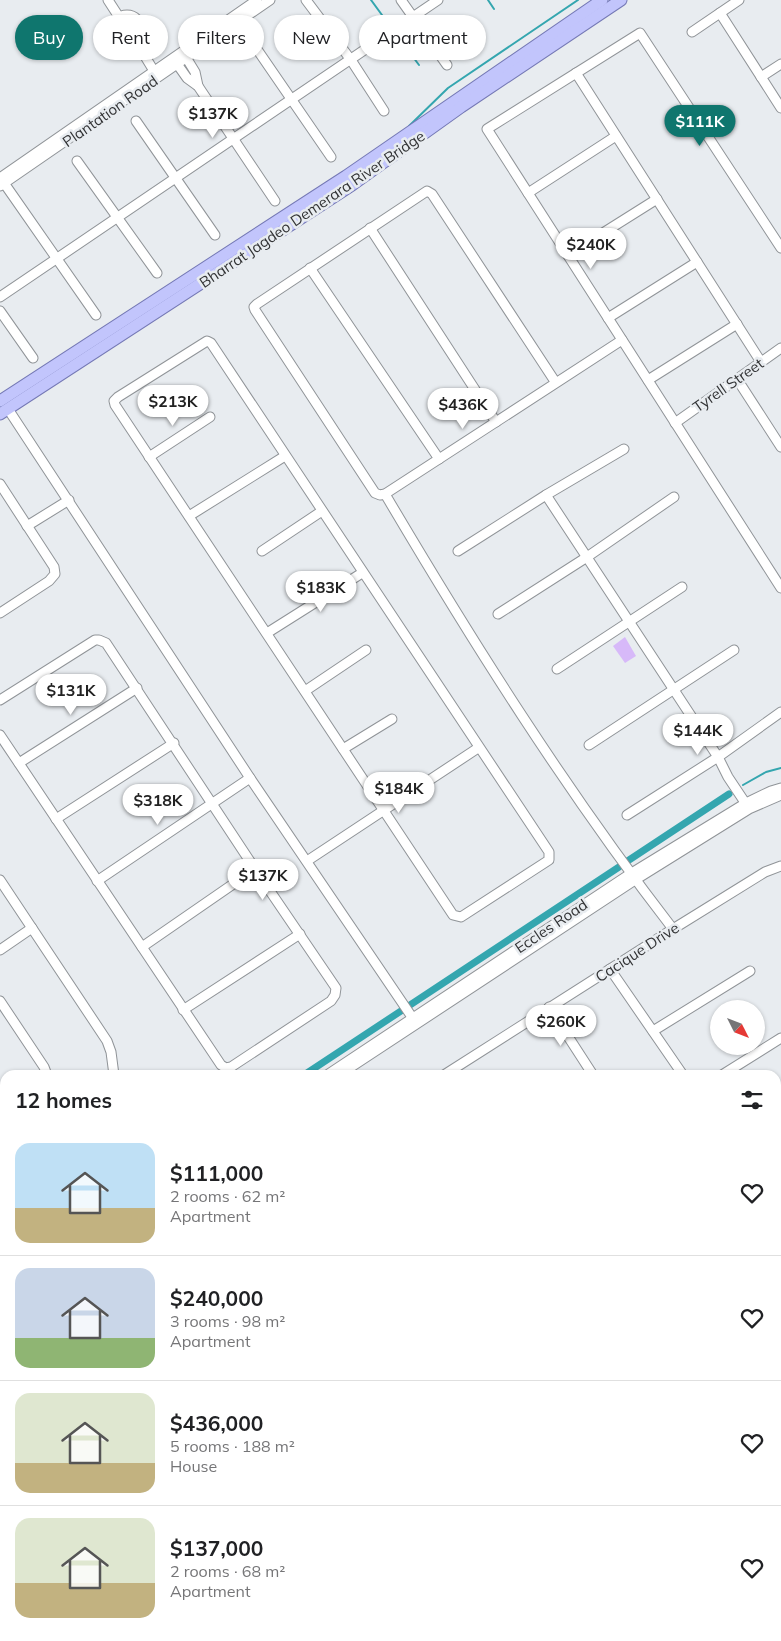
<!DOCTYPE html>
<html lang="en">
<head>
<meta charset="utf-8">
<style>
  :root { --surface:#fff; --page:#f6f6f6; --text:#202124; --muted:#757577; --line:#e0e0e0; --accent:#0f766e }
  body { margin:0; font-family:Mulish,sans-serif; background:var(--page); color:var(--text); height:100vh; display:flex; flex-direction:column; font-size:19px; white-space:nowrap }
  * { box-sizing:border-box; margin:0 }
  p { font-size:16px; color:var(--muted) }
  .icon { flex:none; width:28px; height:28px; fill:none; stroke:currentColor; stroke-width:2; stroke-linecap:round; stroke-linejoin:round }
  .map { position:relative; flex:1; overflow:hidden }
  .side { position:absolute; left:0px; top:1070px; width:781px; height:571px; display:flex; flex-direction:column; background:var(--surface); border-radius:15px 15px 0 0; box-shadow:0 1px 4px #0004 }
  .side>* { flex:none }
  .guide { position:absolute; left:15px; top:15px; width:500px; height:45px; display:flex; gap:10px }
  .needle { width:32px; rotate:132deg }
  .buttons { position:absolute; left:710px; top:1000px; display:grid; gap:10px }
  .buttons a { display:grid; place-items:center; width:55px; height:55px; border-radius:50%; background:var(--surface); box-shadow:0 1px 4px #0004; font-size:25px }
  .price { position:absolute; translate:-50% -42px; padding:0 11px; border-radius:18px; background:#fff; color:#222; font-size:16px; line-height:32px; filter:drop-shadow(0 1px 2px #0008) }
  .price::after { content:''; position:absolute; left:50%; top:30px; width:15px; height:11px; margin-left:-8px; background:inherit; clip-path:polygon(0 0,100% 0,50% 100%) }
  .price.active { background:var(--accent); color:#fff }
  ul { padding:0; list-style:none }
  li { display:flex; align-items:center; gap:15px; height:125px; padding:0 15px }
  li+li { border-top:1px solid var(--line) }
  li span { display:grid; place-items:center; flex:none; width:140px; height:100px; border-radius:15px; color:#555 }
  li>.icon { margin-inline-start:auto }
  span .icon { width:60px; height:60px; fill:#fffc; stroke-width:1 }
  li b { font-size:21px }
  h2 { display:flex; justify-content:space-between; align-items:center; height:60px; padding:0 15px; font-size:21px }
  .pill { padding:0 18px; border-radius:22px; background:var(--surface); box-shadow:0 1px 4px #0004; font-size:18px; line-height:45px }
  .pill.active { background:var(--accent); color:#fff }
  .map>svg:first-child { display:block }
</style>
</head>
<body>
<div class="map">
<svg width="781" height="1641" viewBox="0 0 781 1641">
  <rect width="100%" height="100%" fill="#e8ecf0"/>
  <polygon fill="#d7b9f9" points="625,637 636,656 625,663 613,646"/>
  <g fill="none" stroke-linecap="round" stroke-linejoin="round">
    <g stroke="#34a6af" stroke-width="2">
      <polyline points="371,0 390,26"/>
      <polyline points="488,0 494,9"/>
      <polyline points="396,34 419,65"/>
      <polyline points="409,126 448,88 578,0"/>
      <polyline points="743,785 766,772 781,768"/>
    </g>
    <g stroke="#34a6af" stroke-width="7">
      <polyline points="626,862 729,794"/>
      <polyline points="304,1075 619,867"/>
      <polyline points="0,1276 5,1273"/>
    </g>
    <g stroke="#909498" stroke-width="11">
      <g id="minor">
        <polyline points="108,0 119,17"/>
        <polyline points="306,0 351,60 384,111"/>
        <polyline points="401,0 447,65"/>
        <polyline points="720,13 781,108"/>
        <circle cx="127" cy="29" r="14"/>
        <polyline points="692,32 739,0"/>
        <polyline points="250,39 331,157"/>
        <polyline points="135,40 157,76"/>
        <polyline points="184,54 195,72 198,86"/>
        <polyline points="175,61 187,78 198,86 275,201"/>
        <polyline points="576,73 761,362"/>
        <polyline points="761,77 781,64"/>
        <polyline points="136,121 215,235"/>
        <polyline points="77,161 157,273"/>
        <polyline points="0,178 257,0"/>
        <polyline points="4,183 96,315"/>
        <polyline points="0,186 270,0"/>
        <polyline points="528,193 616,136"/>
        <polyline points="370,228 496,422"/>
        <polyline points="781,248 640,33 487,129 781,588"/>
        <polyline points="568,255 657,199"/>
        <polyline points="310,268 439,459"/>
        <polyline points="0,297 438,0"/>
        <polyline points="0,311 33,358"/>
        <polyline points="608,318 697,262"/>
        <polygon points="207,341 211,343 549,852 549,860 461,917 453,915 115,405 114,401 118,397"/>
        <polyline points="737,379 781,447"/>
        <polyline points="648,380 737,324"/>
        <polyline points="556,383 432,194 427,191 257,304 254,307 255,310 375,493 380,495 385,494 622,340"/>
        <polyline points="8,409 250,778 416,1023"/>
        <polyline points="675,423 781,348"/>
        <polyline points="149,457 210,417"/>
        <polyline points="0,484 54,567 55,574 49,581 0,613"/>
        <path d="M 385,494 C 473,643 567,792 673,929"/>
        <polyline points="546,495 718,757 728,777 748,807"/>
        <polyline points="189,516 285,456"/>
        <polyline points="27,526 69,500"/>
        <polyline points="262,551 322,511"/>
        <polyline points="458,551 546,495 624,449"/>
        <polyline points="498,614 587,557 674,497"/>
        <polyline points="267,633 362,573"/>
        <polyline points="557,669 682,587"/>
        <polyline points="305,691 366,650"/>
        <polyline points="0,700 95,640 99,640 106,643 255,869 336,988 335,995 331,1001 231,1067 226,1068 221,1065 0,735"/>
        <polyline points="589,745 734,650"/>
        <polyline points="343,749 392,719"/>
        <polyline points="19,763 137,688"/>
        <polyline points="627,815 718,757 781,712"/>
        <polyline points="56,819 174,743"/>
        <polyline points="307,861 478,748"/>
        <polyline points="0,880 107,1041 111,1052 114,1075"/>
        <polyline points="97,881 250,778"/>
        <polyline points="142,947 255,869"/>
        <polyline points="0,950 32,928"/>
        <polyline points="610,969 683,1075"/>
        <polyline points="0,1001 44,1067 47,1075"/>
        <polyline points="549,1007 593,1075"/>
        <polyline points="183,1010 300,934"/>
        <polyline points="653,1031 750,971"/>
        <polyline points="327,1075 630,874 746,803 771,791 781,788"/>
        <polyline points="339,1075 635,880 749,809 781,795"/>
        <polyline points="444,1075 673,929 765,872 781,866"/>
        <polyline points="722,1075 781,1038"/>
        <polyline points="0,1123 5,1131"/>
        <polyline points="776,1131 781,1128"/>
        <polyline points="0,1207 5,1203"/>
        <polyline points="776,1213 781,1221"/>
        <polyline points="776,1272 781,1269"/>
        <polyline points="0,1291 5,1287"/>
        <polyline points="0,1301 5,1298"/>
        <polyline points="776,1449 781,1446"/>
        <polyline points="776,1477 781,1484"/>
        <polyline points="776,1542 781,1535"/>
        <polyline points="776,1629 781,1626"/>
        <polyline points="241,1636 244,1641"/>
        <polyline points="428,1636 432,1641"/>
        <polyline points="522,1636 525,1641"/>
        <polyline points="616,1641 617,1636"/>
        <polyline points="757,1641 765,1636"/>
      </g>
    </g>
    <g stroke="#7579b5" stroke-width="13">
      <g id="major">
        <polyline points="0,401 346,176 602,0"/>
        <polyline points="0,414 352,185 461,107 621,0"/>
      </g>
    </g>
    <use href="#minor" stroke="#fff" stroke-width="9"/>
    <use href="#major" stroke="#c2c5fc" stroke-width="11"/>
  </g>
  <g text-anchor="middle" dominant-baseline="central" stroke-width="5" stroke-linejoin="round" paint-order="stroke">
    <g font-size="15" fill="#323335" stroke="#e8ecf0">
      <text transform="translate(110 111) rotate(-35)">Plantation Road</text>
      <text transform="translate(312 209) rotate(-34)">Bharrat Jagdeo Demerara River Bridge</text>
      <text transform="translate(728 385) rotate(-35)">Tyrell Street</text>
      <text transform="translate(551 926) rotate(-34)">Eccles Road</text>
      <text transform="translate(637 952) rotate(-33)">Cacique Drive</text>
    </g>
  </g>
</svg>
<div class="buttons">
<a><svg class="needle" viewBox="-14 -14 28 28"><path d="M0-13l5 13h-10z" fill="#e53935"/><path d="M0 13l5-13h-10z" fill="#757577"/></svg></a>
</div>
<b class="price" style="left:213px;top:139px">$137K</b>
<b class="price active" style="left:700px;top:147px">$111K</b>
<b class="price" style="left:591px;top:270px">$240K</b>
<b class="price" style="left:173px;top:427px">$213K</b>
<b class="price" style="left:463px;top:430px">$436K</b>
<b class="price" style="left:321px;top:613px">$183K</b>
<b class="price" style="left:71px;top:716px">$131K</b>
<b class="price" style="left:698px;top:756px">$144K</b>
<b class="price" style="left:399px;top:814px">$184K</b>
<b class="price" style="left:158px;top:826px">$318K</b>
<b class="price" style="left:263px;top:901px">$137K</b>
<b class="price" style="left:561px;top:1047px">$260K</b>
<div class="guide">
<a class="pill active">Buy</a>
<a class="pill">Rent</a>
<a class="pill">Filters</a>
<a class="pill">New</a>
<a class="pill">Apartment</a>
</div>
<section class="side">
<h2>12 homes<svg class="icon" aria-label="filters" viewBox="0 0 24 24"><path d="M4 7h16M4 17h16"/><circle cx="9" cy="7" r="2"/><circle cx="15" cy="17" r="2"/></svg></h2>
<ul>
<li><span style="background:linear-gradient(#bfe0f5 65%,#c2b280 0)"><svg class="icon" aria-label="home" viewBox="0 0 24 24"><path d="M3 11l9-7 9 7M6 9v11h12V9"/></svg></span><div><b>$111,000</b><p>2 rooms · 62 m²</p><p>Apartment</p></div><svg class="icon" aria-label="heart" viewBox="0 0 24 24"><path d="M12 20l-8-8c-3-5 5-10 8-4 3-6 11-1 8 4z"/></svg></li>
<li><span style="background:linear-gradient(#c9d6e8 70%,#8fb573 0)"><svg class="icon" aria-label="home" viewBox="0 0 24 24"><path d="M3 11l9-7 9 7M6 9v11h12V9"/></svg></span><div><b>$240,000</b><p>3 rooms · 98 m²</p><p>Apartment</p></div><svg class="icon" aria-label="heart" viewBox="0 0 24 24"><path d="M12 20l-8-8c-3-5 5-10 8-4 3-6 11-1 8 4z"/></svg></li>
<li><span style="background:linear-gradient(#dfe7d0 70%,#c2b280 0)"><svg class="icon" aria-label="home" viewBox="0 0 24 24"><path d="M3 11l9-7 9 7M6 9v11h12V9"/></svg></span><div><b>$436,000</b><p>5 rooms · 188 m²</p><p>House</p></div><svg class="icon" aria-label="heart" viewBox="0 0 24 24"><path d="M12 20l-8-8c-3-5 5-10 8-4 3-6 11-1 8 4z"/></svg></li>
<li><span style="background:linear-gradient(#dfe7d0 65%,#c2b280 0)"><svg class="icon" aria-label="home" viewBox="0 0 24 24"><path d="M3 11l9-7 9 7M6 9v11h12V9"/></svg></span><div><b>$137,000</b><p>2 rooms · 68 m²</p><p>Apartment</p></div><svg class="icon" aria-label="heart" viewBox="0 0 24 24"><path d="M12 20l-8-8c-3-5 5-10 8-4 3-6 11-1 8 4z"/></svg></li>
</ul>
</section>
</div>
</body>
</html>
